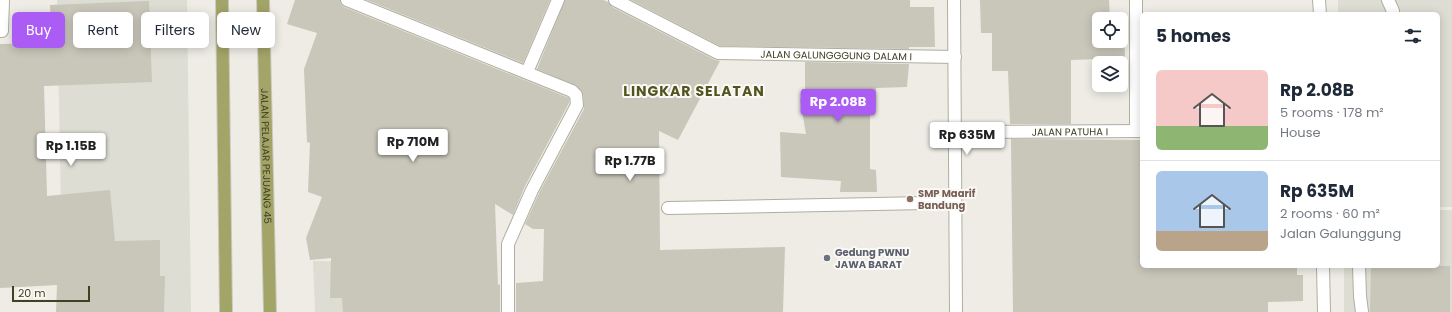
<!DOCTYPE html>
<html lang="en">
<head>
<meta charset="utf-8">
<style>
  :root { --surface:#fff; --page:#f2f2f3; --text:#1f2937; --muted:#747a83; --line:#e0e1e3; --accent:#ab5cf4 }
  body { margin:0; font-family:Poppins,sans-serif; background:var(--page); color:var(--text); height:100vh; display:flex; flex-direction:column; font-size:15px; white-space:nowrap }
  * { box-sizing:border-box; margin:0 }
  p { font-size:13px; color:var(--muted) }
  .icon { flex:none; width:22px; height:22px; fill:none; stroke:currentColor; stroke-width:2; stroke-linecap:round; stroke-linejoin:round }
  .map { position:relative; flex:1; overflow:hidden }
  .details { position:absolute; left:1140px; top:12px; width:300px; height:256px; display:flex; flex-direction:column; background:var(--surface); border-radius:6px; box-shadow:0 2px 10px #0003 }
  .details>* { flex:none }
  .guide { position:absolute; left:12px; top:12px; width:380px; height:36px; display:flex; gap:8px }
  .tools { position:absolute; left:1092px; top:12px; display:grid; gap:8px }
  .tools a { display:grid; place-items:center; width:36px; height:36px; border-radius:6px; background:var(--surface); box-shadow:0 2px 10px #0003; font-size:20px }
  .scale { position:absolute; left:12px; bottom:10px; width:78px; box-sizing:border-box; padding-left:4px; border:2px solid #404123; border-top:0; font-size:11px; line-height:14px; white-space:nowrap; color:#404123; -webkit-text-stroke:3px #faf9f5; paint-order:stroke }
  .price { position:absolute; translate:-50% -34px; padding:0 9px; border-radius:4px; background:#fff; color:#222; font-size:13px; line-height:26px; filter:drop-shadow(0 1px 2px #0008) }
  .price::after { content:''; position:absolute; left:50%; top:24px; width:12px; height:9px; margin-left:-6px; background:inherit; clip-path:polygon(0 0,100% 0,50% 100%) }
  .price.selected { background:var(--accent); color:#fff }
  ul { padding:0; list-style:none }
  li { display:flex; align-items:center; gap:12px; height:100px; padding:0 16px }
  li+li { border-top:1px solid var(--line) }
  li span { display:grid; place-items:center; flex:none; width:112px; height:80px; border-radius:6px; color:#555 }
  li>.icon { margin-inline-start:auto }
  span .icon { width:48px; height:48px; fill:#fffc; stroke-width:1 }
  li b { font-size:17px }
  h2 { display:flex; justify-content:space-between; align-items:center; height:48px; padding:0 16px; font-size:17px }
  .chip { padding:0 14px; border-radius:6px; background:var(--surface); box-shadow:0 2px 10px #0003; font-size:14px; line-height:36px }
  .chip.selected { background:var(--accent); color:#fff }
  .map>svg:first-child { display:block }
</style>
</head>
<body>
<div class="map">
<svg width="1452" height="312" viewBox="0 0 1452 312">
  <rect width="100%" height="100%" fill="#eeece5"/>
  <g fill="#deddd3">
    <polygon points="57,0 187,0 191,312 63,312"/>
    <polygon points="1338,0 1452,0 1452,207 1438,207 1438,14 1338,14"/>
    <polygon points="1438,210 1452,210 1452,312 1344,312 1344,266 1438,266"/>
    <polygon points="313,261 422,263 423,312 315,312"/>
  </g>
  <g fill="#c9c6ba">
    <polygon points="295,0 340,0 341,4 344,7 569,98 569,103 525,186 513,215 495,204 498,285 500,284 500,312 343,312 342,298 330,298 331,258 310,260 306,238 322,197 308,192 310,143 307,142 304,69 317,33 287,24"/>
    <polygon points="367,0 550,0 523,63"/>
    <polygon points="565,0 603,0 608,2 612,7 715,60 720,61 678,140 659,131 660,250 785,247 783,312 516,312 516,283 543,281 544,229 533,229 525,224 539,193 584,109 584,105 583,94 577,86 537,69"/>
    <polygon points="631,0 910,0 910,7 934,7 935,47 909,47 909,49 720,46"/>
    <polygon points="980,0 1109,0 1110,19 1099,19 1099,41 1121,41 1121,26 1124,25 1125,58 1071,60 1071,124 1010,124 1008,71 992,71 992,33 981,33"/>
    <polygon points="149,1 152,82 44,86 47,196 110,190 115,241 160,240 160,276 165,276 164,312 56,312 57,285 0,288 0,44 52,43 50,5"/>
    <polygon points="805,62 909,64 907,87 876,88 876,108 870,109 870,169 876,170 877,192 840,192 841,181 781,177 780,132 806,134 800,99 803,99 802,89 805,89"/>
    <polygon points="1011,139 1142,140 1142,266 1278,266 1278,268 1297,268 1297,275 1303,275 1303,301 1268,302 1268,312 1013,312"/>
    <polygon points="1371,266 1450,266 1450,312 1370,312"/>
  </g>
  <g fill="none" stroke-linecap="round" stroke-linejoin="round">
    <g stroke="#afae9f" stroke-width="14">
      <g id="minor">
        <polyline points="347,0 572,91 576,95 577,105 532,190 508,244 508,312"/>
        <path id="s1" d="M 615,0 L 718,53 L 955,57"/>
        <polyline points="954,0 956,312"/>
        <polyline points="1136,0 1136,131"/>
        <polyline points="1319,0 1320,14"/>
        <polyline points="1388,0 1393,11 1393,14"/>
        <polyline points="0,31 2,31 3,0"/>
        <polyline points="527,72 558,0"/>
        <path id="s2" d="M 955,131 L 971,132 L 1142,131"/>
        <polyline points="668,208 926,203 955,200"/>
        <polyline points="1323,266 1324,312"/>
        <polyline points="1359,266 1360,296 1362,312"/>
      </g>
    </g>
    <g stroke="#cacac1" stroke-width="14">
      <g id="major">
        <polyline points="222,0 226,312"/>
        <path id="s3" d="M 263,0 L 270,312"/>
      </g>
    </g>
    <use href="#minor" stroke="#fff" stroke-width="12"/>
    <use href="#major" stroke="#a3a468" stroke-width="12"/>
  </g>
  <circle fill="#8d6e63" stroke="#faf9f5" stroke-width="1.5" cx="910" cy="199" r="4"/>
  <circle fill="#6b7280" stroke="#faf9f5" stroke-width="1.5" cx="827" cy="258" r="4"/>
  <g text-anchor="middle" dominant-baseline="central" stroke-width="4" stroke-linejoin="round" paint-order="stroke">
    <g font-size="10" fill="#404123" stroke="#faf9f5">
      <text stroke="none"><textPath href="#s1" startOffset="234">JALAN GALUNGGGUNG DALAM I</textPath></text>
      <text stroke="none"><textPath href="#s2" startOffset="115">JALAN PATUHA I</textPath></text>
      <text stroke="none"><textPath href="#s3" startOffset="156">JALAN PELAJAR PEJUANG 45</textPath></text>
    </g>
    <g font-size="10" font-weight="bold" fill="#785e54" stroke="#faf9f5" text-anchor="start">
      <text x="918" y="193">SMP Maarif<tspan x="918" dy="12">Bandung</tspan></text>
    </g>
    <g font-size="10" font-weight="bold" fill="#5b616d" stroke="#faf9f5" text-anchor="start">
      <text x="835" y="252">Gedung PWNU<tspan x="835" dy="12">JAWA BARAT</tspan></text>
    </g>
    <g font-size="14" font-weight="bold" letter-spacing="1" fill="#52531e" stroke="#faf9f5">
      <text x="694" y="91">LINGKAR SELATAN</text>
    </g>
  </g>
</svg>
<div class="tools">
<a><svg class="icon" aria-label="locate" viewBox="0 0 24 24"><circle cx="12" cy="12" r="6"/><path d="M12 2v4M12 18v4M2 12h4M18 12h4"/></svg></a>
<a><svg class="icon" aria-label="layers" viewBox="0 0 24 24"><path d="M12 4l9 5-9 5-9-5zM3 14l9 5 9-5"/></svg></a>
</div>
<div class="scale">20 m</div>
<b class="price selected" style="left:838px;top:123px">Rp 2.08B</b>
<b class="price" style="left:967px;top:156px">Rp 635M</b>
<b class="price" style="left:413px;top:163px">Rp 710M</b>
<b class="price" style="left:71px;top:167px">Rp 1.15B</b>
<b class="price" style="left:630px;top:182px">Rp 1.77B</b>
<div class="guide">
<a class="chip selected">Buy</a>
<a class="chip">Rent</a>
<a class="chip">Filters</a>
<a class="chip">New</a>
</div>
<section class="details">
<h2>5 homes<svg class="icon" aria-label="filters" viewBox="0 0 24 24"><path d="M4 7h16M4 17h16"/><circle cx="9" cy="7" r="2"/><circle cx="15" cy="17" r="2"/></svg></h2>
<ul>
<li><span style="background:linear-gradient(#f6c9c9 70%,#8fb573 0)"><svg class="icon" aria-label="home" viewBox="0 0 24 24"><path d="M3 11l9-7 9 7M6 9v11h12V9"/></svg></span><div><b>Rp 2.08B</b><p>5 rooms · 178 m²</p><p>House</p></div></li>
<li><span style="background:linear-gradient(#a9c7e8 75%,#b9a48a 0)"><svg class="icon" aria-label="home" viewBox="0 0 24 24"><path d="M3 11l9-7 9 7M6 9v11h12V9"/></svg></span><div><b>Rp 635M</b><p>2 rooms · 60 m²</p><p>Jalan Galunggung</p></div></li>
</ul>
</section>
</div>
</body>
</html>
